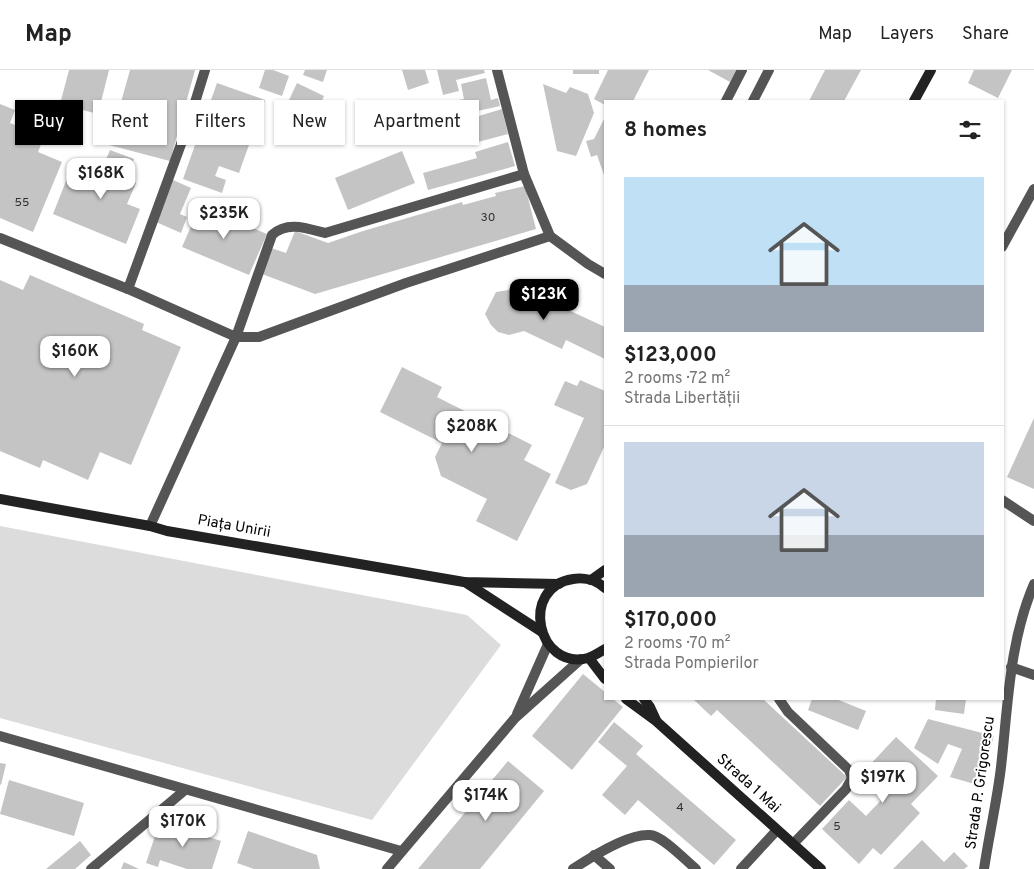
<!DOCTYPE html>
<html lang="en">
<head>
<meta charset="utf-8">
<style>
  :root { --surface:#fff; --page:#f2f2f2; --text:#222; --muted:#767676; --line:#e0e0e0; --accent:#000 }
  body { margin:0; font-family:Overpass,sans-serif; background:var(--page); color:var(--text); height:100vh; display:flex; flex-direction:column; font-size:19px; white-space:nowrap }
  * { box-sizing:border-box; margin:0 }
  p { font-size:16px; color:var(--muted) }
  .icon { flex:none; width:28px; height:28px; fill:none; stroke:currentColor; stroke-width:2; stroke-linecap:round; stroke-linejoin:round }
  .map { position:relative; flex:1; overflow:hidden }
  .details { position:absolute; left:604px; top:30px; width:400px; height:600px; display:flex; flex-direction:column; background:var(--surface); border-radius:0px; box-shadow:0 1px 4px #0004 }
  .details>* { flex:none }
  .banner { position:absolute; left:15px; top:30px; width:475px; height:45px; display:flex; gap:10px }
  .price { position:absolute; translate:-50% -42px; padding:0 11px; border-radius:10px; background:#fff; color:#222; font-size:16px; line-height:32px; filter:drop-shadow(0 1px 2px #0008) }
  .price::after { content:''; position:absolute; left:50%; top:30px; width:15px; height:11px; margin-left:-8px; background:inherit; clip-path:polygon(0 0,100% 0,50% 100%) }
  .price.current { background:var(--accent); color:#fff }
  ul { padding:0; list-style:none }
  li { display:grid; align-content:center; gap:10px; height:265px; padding:0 20px }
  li+li { border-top:1px solid var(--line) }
  li span { display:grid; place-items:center; height:155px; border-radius:0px; color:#555 }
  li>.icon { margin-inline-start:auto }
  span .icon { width:90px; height:90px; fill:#fffc; stroke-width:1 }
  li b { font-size:21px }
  h2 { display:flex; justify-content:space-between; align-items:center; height:60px; padding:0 20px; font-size:21px }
  .chip { padding:0 18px; border-radius:0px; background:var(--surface); box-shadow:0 1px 4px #0004; font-size:18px; line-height:45px }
  .chip.current { background:var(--accent); color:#fff }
  header { display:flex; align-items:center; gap:30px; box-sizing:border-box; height:70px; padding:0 25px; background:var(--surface); border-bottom:1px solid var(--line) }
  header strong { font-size:24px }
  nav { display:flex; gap:28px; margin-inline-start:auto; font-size:18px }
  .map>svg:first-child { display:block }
</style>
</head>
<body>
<header>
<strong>Map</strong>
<nav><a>Map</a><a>Layers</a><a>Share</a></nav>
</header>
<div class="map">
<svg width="1034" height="799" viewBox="0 0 1034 799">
  <rect width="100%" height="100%" fill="#fff"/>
  <polygon fill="#dcdcdc" points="0,456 467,545 501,575 372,750 0,648"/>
  <g fill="#c4c4c4">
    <polygon points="69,0 109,0 98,44 60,34"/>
    <polygon points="130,0 195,0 170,91 109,75"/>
    <polygon points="265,0 273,0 289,6 282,26 259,18"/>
    <polygon points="305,0 327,0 323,12 303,5"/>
    <polygon points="402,0 425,0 429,13 408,20"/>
    <polygon points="437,0 484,0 485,3 456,10 459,21 443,25"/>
    <rect x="573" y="0" width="26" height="4"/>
    <polygon points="608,0 649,0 633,31 605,31 605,35 594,29"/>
    <polygon points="708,0 737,0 730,12"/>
    <polygon points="825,0 861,0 844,31 809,31"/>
    <polygon points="974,0 1012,0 998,28 968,13"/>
    <polygon points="486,8 491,30 498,28 500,36 451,47 447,32 464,29 461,14"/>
    <polygon points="217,13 265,30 239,103 219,96 215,106 226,110 222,123 183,109"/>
    <polygon points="297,13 324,26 309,59 281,47"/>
    <polygon points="543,14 566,23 570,17 588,24 594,43 576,86 557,81"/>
    <polygon points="0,34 15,40 10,53 20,57 18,62 42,72 38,82 62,92 33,162 0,148"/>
    <polygon points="502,39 508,64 478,72 472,48"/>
    <polygon points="605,47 605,108 597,85 591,87 586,71 594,69"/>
    <polygon points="508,72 515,96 428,120 423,103 477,88 475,82"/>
    <polygon points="110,80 134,89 126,109 136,113 127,134 140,139 126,174 53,144 70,101 97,111"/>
    <polygon points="402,81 415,113 348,140 335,108"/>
    <polygon points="173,110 191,118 180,144 187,147 181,163 156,152"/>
    <polygon points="525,116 536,159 315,224 262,204 271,178 286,183 295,161 328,173 363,161 462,132 463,135 496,126 495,123"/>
    <polygon points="200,136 267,164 249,205 182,177"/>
    <polygon points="30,205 144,254 142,260 181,277 131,395 100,382 88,410 43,390 40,398 0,381 0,210 23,220"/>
    <polygon points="521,218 605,257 605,289 566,270 562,279 524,261 509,265 498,262 491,255 485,244 496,222"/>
    <polygon points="402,297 442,317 437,327 532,375 524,390 551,404 517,471 476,451 487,429 441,406 435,387 442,373 380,342"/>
    <polygon points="580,310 605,321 605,375 587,414 571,420 555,413 584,348 554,335 565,311 577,316"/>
    <polygon points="1034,348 1034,419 1007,407"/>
    <polygon points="583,604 605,622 605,629 613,629 623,637 572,700 532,666"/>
    <polygon points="693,629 763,629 847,707 820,736 717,640 711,646"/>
    <polygon points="812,629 836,629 866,641 858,660 808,640"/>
    <polygon points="936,629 966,629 964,644 935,640"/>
    <polygon points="928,649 994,666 978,715 950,707 962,679 948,674 938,694 914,678"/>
    <polygon points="614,652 643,676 636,684 736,770 714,795 638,730 625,745 602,725 627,696 598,672"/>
    <polygon points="896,667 938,706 911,734 920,743 881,785 873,778 859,794 822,759 849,730 866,746 888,723 864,701"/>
    <polygon points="508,691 544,721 480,799 418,799"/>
    <polygon points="0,693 6,694 1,715 0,714"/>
    <polygon points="9,710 84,733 74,766 0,744"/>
    <polygon points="160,751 221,771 212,799 187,799 160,790 158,797 146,793"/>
    <polygon points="248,761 317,785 320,799 254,799 237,793"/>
    <polygon points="922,770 944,792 954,782 968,796 964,799 893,799"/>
    <polygon points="80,771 91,785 75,799 46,799"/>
    <polygon points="124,792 139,799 121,799"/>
  </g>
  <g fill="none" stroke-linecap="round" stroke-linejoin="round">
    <g stroke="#555" stroke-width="10">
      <polyline points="128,219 188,55 205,0"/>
      <path d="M 236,267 L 272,165 C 287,151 306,158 325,163 L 524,104"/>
      <polyline points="779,629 788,642 849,700 852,708 846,719 793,774"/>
      <polyline points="594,785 610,799"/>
      <path d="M 573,799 C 591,787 628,763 650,765 C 663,766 685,790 696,799"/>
      <polyline points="741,799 777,760"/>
    </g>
    <g stroke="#555" stroke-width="10">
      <polyline points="497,0 524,104 550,166 588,194 605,204"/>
      <polyline points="726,31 742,0"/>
      <polyline points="753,31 769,0"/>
      <polyline points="0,168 128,219 236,267 150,456"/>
      <polyline points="1002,177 1034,119"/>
      <polyline points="236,267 259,267 406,213 550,166"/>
      <polyline points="1002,430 1034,451"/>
      <polyline points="1011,597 1034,605"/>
      <polyline points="0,666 401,781"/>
      <polyline points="91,799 185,720"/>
      <path d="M 984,799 C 989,765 997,731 1001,697 C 1008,636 1009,572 1034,514"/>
    </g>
    <g stroke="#555" stroke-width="10">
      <polyline points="517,644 548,574"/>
      <polyline points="387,799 515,648 581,589"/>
    </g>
    <g stroke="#222" stroke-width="10">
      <polyline points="914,31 931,0"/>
      <polyline points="0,429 150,456 167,461 464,512 559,514"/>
      <polyline points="591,510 605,500"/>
      <polyline points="465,512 542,562"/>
      <path d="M 605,518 C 596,510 584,507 573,509 C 519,517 537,601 588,588 C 594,586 600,582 605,579"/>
      <polyline points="589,588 605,609"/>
      <polyline points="626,629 656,651 821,799"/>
      <polyline points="644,629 650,637 656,650"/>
    </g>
  </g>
  <g text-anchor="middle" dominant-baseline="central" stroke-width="4" stroke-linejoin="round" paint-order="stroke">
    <g font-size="12" fill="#313131">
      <text x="22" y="133">55</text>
      <text x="488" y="148">30</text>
      <text x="680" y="738">4</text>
      <text x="837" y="757">5</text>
    </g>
    <g font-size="15" fill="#000" stroke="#fff">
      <text transform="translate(234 457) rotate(10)">Piața Unirii</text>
      <text transform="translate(981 713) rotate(-82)">Strada P. Grigorescu</text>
      <text transform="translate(748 714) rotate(42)">Strada 1 Mai</text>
    </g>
  </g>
</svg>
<b class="price" style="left:101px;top:130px">$168K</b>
<b class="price" style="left:224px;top:170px">$235K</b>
<b class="price current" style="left:544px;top:251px">$123K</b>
<b class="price" style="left:75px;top:308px">$160K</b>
<b class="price" style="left:472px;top:383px">$208K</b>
<b class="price" style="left:883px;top:734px">$197K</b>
<b class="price" style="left:486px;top:752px">$174K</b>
<b class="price" style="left:183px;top:778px">$170K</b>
<div class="banner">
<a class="chip current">Buy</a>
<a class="chip">Rent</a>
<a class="chip">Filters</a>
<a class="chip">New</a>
<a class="chip">Apartment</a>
</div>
<section class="details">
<h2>8 homes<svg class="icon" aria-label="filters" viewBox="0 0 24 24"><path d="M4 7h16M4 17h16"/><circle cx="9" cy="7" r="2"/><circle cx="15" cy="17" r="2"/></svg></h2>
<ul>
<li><span style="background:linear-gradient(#bfe0f5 70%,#9aa5b1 0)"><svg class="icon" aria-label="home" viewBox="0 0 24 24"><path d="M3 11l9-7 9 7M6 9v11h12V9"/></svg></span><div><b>$123,000</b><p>2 rooms · 72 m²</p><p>Strada Libertății</p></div></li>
<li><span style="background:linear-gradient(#c9d6e8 60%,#9aa5b1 0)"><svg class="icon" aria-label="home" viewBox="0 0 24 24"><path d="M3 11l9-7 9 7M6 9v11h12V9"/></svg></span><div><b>$170,000</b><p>2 rooms · 70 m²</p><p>Strada Pompierilor</p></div></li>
</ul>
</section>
</div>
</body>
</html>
